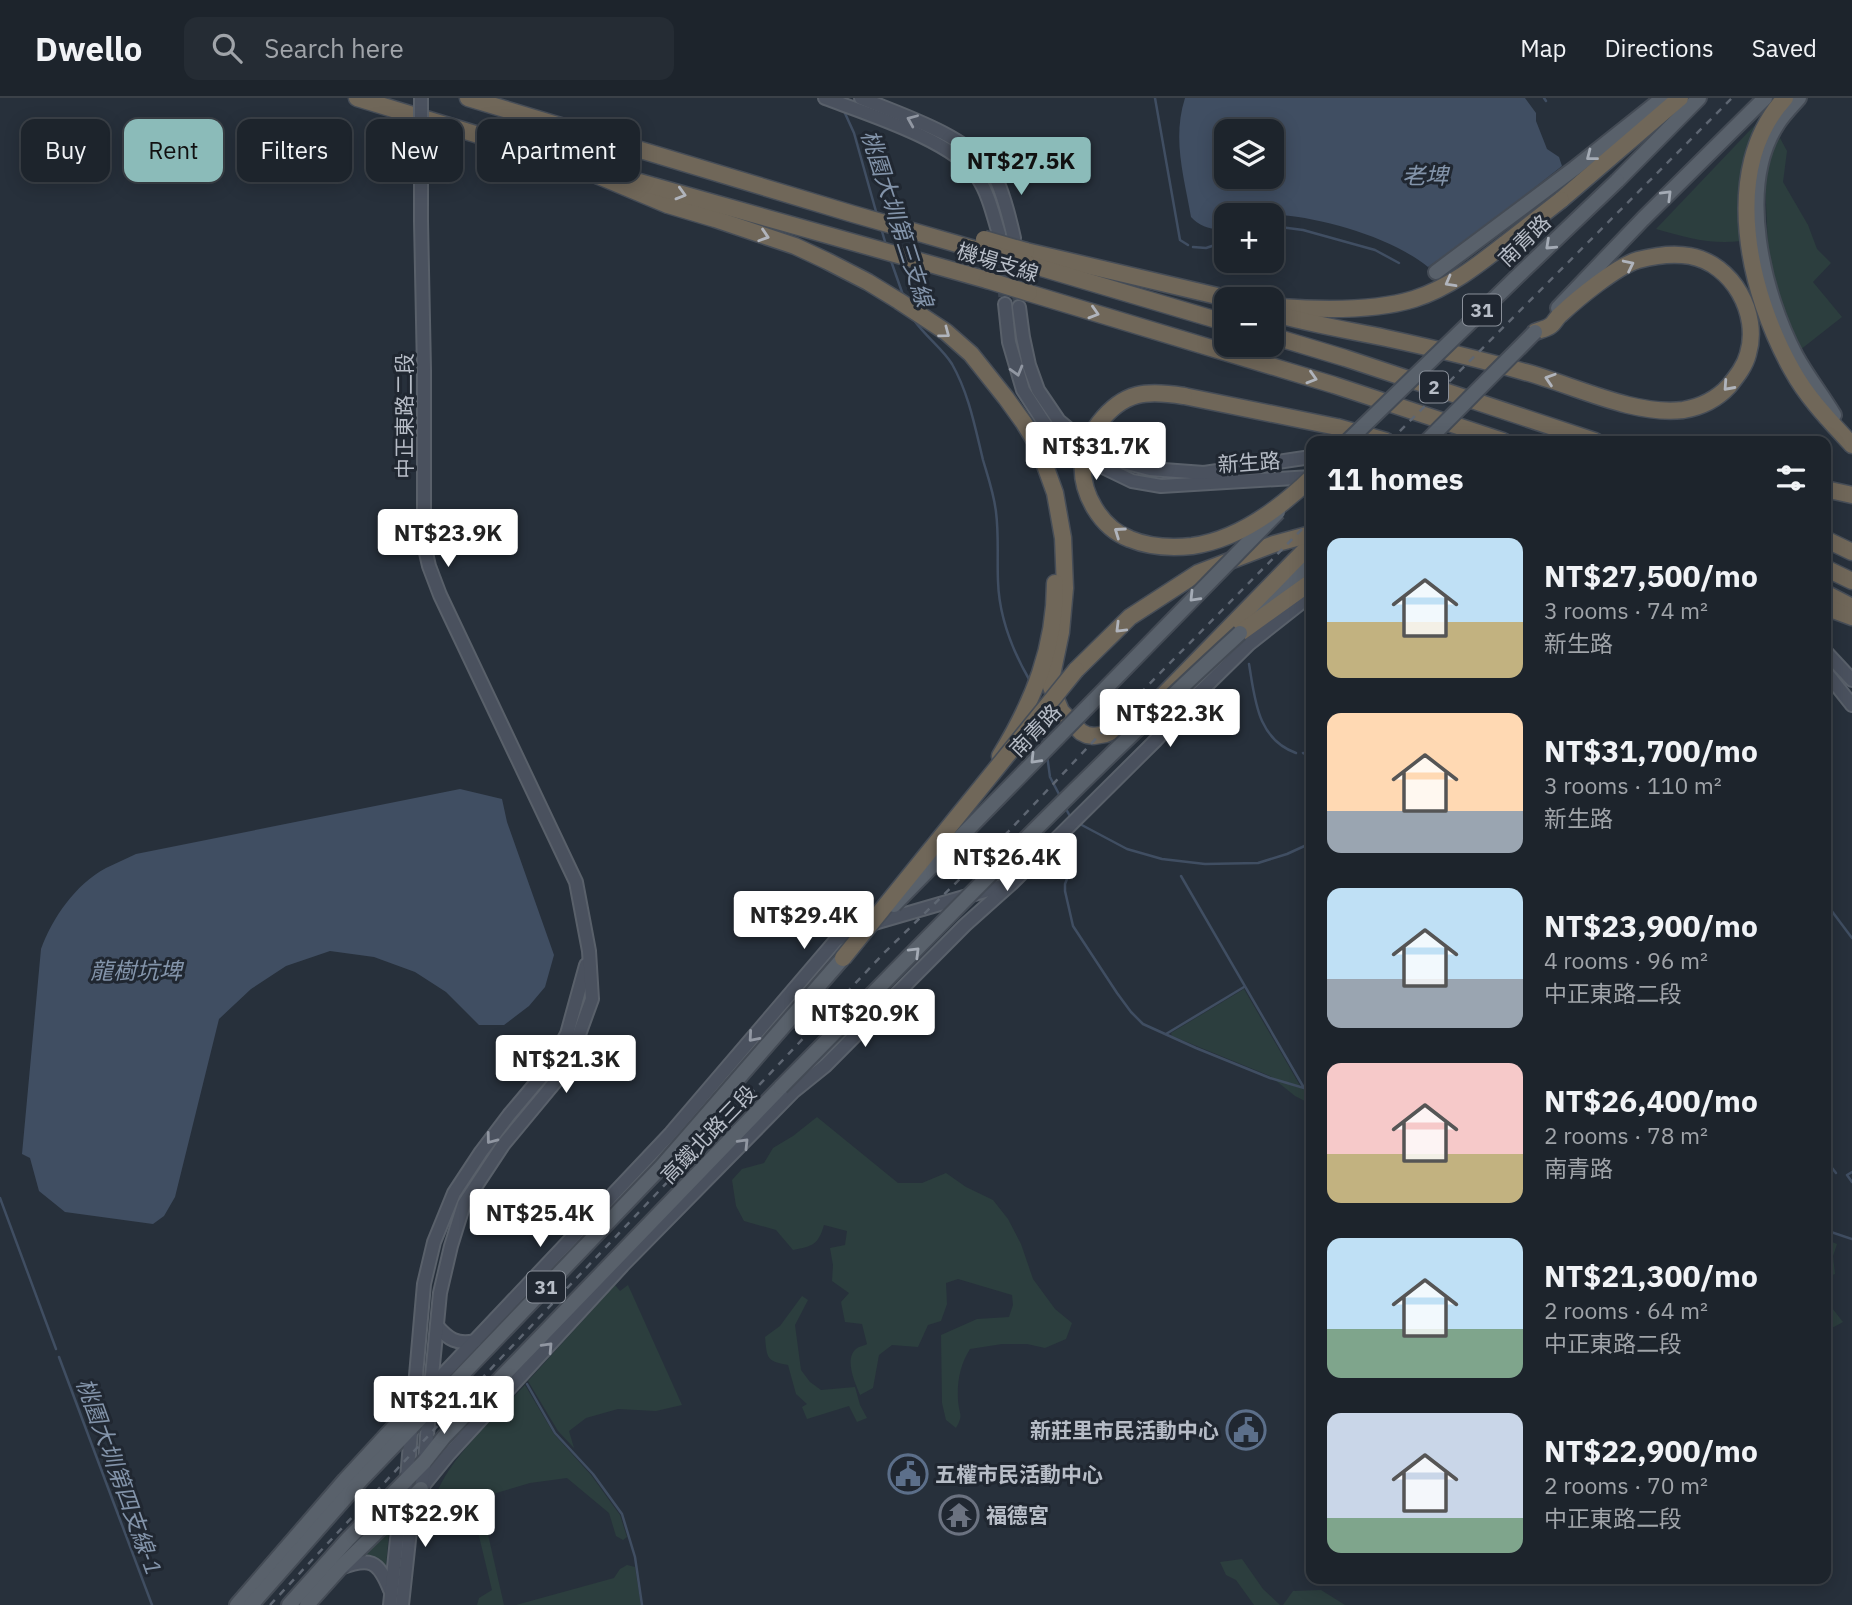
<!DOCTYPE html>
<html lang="en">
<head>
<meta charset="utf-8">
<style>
  :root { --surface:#1d242c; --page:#252c34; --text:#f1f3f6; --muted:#a0a4a9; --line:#3b4148; --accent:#8bbbb9 }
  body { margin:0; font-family:"IBM Plex Sans","Noto Sans TC",sans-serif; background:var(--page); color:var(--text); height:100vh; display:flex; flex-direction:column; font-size:26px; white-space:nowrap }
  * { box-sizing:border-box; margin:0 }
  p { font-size:23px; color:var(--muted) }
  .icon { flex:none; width:38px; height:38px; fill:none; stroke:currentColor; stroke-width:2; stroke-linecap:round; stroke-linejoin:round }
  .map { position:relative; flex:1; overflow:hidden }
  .panel { position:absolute; left:1306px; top:338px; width:525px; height:1148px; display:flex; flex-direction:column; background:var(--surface); border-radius:14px; box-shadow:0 4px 18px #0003,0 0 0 2px var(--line) }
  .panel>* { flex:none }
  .hud { position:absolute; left:21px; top:21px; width:665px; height:63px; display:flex; gap:14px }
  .fabs { position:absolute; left:1214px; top:21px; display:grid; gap:14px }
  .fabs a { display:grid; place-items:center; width:70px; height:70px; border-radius:14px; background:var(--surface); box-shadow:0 4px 18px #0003,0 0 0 2px var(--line); font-size:35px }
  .price { position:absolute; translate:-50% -60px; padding:0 16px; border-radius:7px; background:#fff; color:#222; font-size:23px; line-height:46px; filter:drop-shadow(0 2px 4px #0008) }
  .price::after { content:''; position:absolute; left:50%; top:42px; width:21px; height:16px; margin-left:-10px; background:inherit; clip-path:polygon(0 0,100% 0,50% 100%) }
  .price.on { background:var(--accent); color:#111 }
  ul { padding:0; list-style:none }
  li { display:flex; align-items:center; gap:21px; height:175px; padding:0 21px }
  li span { display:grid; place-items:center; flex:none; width:196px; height:140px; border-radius:14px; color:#555 }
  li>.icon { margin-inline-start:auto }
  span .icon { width:84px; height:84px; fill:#fffc; stroke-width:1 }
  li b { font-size:30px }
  h2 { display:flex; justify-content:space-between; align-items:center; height:84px; padding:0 21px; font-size:30px }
  .pill { padding:0 24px; border-radius:14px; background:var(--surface); box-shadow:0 4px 18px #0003,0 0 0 2px var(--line); font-size:24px; line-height:63px }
  .pill.on { background:var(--accent); color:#111 }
  header { display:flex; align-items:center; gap:42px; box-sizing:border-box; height:98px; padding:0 35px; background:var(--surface); border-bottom:2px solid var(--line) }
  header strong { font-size:33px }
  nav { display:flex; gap:38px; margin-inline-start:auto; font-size:24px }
  .search { width:490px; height:63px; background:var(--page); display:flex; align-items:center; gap:18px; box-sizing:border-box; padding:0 24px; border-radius:14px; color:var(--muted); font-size:26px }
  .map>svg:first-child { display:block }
</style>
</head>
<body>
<header>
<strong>Dwello</strong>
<div class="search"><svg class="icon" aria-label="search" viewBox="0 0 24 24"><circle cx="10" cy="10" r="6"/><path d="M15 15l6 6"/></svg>Search here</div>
<nav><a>Map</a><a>Directions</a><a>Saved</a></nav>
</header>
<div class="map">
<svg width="1852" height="1507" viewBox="0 0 1852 1507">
  <rect width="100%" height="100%" fill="#27303b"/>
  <g fill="#2c3e3e">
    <path d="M 1754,28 C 1755,41 1746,52 1743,65 C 1737,90 1740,117 1741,143 C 1710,147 1685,139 1656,131 Z"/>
    <polygon points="1780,40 1787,53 1783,84 1808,127 1817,151 1831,165 1813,184 1842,219 1800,252 1784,217 1773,184 1768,149 1765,84 1773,48"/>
    <polygon points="1244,891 1302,991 1311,994 1308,998 1311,1006 1295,998 1270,978 1172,938 1171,935"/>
    <path d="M 817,1019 L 898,1085 L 922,1085 L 946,1075 L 966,1089 L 993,1102 L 1008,1121 L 1021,1146 L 1033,1181 L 1055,1211 L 1072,1225 L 1066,1241 L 1045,1250 L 1027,1246 L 1002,1246 L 970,1251 C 960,1267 957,1283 958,1302 C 959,1317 964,1316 956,1330 L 946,1322 L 942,1305 L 941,1237 L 977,1221 L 1009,1219 L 1013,1207 L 1012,1197 L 958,1181 L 946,1185 L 947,1206 L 941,1223 L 928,1227 L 918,1249 L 892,1247 L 879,1257 L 873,1290 L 860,1297 C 855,1285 844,1261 856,1251 C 859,1248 864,1248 867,1246 L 862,1226 L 845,1224 L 841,1204 L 849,1195 L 832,1183 L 833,1167 L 830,1150 L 845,1147 L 847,1133 L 824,1127 C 818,1147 813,1148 793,1152 L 776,1132 L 744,1123 L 736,1108 L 732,1082 L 742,1071 L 764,1065 L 773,1050 L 793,1038 Z"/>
    <polygon points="1825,1141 1837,1146 1833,1158 1835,1176 1825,1180"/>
    <polygon points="615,1187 620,1193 628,1187 682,1307 656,1313 618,1311 586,1320 569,1333 574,1350 558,1333 528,1283"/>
    <path d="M 802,1198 L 808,1202 L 795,1227 L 801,1272 L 810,1284 L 821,1292 L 855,1289 L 860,1307 L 867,1320 L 857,1324 L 849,1308 L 807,1321 L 802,1309 L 807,1306 L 796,1296 L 788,1267 C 766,1263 767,1260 765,1239 L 780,1228 Z"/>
    <polygon points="1825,1201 1843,1224 1832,1230 1825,1219"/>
    <path d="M 525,1287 L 554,1336 L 591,1377 L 620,1417 L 627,1439 L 623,1442 L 616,1438 L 609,1415 L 567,1380 L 530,1385 L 486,1398 L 480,1401 L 504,1507 L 477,1507 L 479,1500 L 492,1492 L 471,1405 L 449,1415 L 424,1432 C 430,1411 437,1390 449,1372 C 470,1341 500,1314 525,1287 Z"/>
    <polygon points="389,1433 386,1469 370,1461 361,1459"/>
    <polygon points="1242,1461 1263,1491 1280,1507 1254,1507 1236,1482 1226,1477 1220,1464"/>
    <polygon points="627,1467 635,1469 641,1507 516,1507 614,1480 620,1471"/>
    <polygon points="1321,1492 1345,1507 1283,1507 1293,1493"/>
  </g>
  <g fill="#404e62" fill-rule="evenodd">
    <path d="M 1185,0 L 1525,0 L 1536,15 L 1536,23 L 1547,51 L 1559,59 L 1562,68 L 1485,129 L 1428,169 C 1392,140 1327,121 1281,117 C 1263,115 1245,117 1227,117 L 1227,124 L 1220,132 C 1208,130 1199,128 1191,119 C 1184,78 1172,41 1185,0 ZM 1227,33 L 1272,33 L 1272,79 L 1227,79 Z"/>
    <path d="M 460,691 L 502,701 L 507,724 L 554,857 L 545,889 L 529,908 L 504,927 L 479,927 L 446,894 L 415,874 L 374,859 L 330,853 L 286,868 L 251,891 L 219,921 L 175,1099 L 164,1118 L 153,1126 L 65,1114 L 39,1093 L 30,1060 L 22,1056 L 41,851 C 53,819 75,787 106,770 C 116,765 126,761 136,756 Z"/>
  </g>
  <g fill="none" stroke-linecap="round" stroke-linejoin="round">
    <g stroke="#404e62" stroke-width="2.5">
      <polyline points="1155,0 1180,142 1188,147"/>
      <polyline points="1544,0 1546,3"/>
      <polyline points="844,13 854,35 877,117"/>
      <polyline points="881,130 886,147"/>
      <polyline points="1272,130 1280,129 1303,132 1375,152 1399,165"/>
      <polyline points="1193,149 1206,150 1227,143"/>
      <polyline points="890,160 903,197"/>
      <path d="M 914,222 C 925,238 943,251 952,266 C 969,296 975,329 983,362 C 988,379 994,396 996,414 C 999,437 997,459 998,483 C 999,519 1012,552 1030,583"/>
      <path d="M 1249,566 C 1255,601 1257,641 1296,655"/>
      <polyline points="1042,626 1045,643"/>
      <polyline points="1303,655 1311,658"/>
      <polyline points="1047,657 1050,679 1061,700"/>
      <polyline points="1065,709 1072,722"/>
      <polyline points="1078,725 1127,751 1162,761 1205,766 1258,765 1287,756 1311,745"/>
      <polyline points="1069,776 1065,786 1065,793 1073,828 1117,895 1131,914 1143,926 1196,950 1270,980 1304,990"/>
      <polyline points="1181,778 1304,990 1311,992"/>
      <polyline points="1825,804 1852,840"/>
      <polyline points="1166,936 1244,889"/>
      <polyline points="1825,1061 1836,1075"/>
      <polyline points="1852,1074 1847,1077 1852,1084"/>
      <polyline points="0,1100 56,1251"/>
      <polyline points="1825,1132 1852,1141"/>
      <polyline points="59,1259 152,1507"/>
      <polyline points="527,1286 555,1335 593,1376 622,1416 635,1459 642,1507"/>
    </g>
    <g stroke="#3d4550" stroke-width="12" stroke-dasharray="12 6" stroke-linecap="butt">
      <polyline points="1000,151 1005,206"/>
      <polyline points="1016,157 1019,209"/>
    </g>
    <g stroke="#59606a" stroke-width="16">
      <g id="secondary">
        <path d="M 825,0 C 865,15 957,44 978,80 C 989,97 993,117 999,136"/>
        <path d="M 861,0 C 901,17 960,35 989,69 C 1000,82 1010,122 1014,140"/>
        <polyline points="1005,206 1009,244 1023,292 1052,337 1070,353 1132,383 1161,388 1311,379"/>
        <polyline points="1019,209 1023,239 1029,267 1038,292 1059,323 1087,346 1116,362 1150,371 1204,375 1311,359"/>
        <polyline points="1825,553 1852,582"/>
        <polyline points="1825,573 1852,607"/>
        <path d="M 437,1228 C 448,1241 457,1247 475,1243"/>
        <polyline points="415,1306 671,1035 836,842 857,830 1009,786"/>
        <polyline points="423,1388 449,1356 623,1167 794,993 825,968 965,827 1012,785 1155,643 1196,598 1249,546 1311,497"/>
        <path d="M 340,1470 C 370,1459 378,1462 390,1492"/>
        <polyline points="390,1507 397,1441 407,1380 424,1186 434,1144 454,1095 481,1054 509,1017 547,972 567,936 586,867"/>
        <polyline points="402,1507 410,1433 421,1391 425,1363 431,1288 440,1195 451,1148 464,1106 503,1047 556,983 569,964 592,901 589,853 576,784 440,497 429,468 424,446 424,272 421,123 421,60"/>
      </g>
    </g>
    <g stroke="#444b55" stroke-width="18">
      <g id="primary">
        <path d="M 1799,0 C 1792,8 1784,16 1778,25 C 1736,88 1763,196 1796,258 C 1807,278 1822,297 1834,317"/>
        <polyline points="1617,83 1699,0"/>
        <polyline points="1436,174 1575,70 1663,0"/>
        <polyline points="1558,210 1643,121 1765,0"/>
        <polyline points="1258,517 1311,462"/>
        <polyline points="237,1507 345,1382 415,1306"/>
        <polyline points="251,1507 361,1382 662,1068 843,860"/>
        <polyline points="289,1507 348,1441 425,1363 444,1339 781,989"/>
        <polyline points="307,1507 340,1470 421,1391"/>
      </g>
    </g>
    <g stroke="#464d57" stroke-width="19">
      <g id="highway">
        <polyline points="357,0 574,66"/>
        <polyline points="468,0 853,116 985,154"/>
        <path d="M 1785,0 C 1719,72 1749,196 1792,272 C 1808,301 1830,323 1852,347"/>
        <polyline points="563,63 668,107 715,121 795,148 827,163 868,184 899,203 946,234 971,256 1006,300 1024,325 1038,348 1055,395 1063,440 1065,490 1061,534 1051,582 1051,589 1061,613 1081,634 1087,637 1094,638 1106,636 1139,622 1311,446"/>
        <polyline points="625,80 987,182"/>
        <polyline points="1561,102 1680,0"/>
        <polyline points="1026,153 1230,201"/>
        <polyline points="1028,166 1227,225"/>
        <polyline points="1029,195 1334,287 1503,343"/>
        <path d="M 1280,209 C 1321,212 1375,213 1414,201 C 1449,190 1478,167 1506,145"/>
        <path d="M 1272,215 C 1309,226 1348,232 1386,240 C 1432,250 1479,261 1525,274 C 1573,287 1634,318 1683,312 C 1701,309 1717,301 1729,288 C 1737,278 1745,268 1748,256 C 1760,216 1733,166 1690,158 C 1674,155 1653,158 1638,162 C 1617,168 1577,201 1560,217 C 1556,220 1554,226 1550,228 C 1546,231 1539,232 1535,234"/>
        <polyline points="1272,238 1345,260 1595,343"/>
        <polyline points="1184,298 1337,329 1386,343"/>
        <polyline points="1825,391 1852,397"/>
        <polyline points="1825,441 1852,454"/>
        <polyline points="1825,470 1852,483"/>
        <polyline points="1825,495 1852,509"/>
        <polyline points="1825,509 1852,519"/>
        <polyline points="1240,535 1311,484"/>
        <polyline points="1076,572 1130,519 1198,475 1274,446 1311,436"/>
        <path d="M 1000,658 C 1033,604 1055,550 1055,485"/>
      </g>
    </g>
    <use href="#secondary" stroke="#4a515e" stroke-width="12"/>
    <use href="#primary" stroke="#59616b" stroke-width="14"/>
    <use href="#highway" stroke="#706759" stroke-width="16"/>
    <g stroke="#5e6672" stroke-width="2.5" stroke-dasharray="7 7" stroke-linecap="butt">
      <polyline points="1390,343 1732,0"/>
      <polyline points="270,1507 501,1260 884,855 1008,734 1104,632 1311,422"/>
    </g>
    <g stroke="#59606a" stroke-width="16" stroke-linecap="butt">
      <polyline id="secondary-bridge" points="421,0 421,60"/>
    </g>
    <g stroke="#444b55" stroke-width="18" stroke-linecap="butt">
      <g id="primary-bridge">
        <polyline points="1348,343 1526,170 1617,83"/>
        <polyline points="1427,343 1535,234"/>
        <polyline points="894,807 1278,414"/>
        <path d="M 781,989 C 932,836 1081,680 1240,535"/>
      </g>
    </g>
    <g stroke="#464d57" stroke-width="19" stroke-linecap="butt">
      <g id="highway-bridge">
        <polyline points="984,141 1026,153"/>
        <polyline points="1506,145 1561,102"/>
        <polyline points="985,154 1028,166"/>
        <polyline points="987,182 1029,195"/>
        <path d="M 1184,298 C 1146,292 1124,293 1099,325 C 1091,336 1083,350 1083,364 C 1080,395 1101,430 1130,441 C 1149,449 1172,450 1192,448 C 1237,442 1280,410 1311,380"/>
        <polyline points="843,860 1076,572"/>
      </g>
    </g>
    <use href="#secondary-bridge" stroke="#4a515e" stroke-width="12"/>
    <use href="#primary-bridge" stroke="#59616b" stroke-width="14"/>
    <use href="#highway-bridge" stroke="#706759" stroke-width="16"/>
  </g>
  <defs><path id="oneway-chevron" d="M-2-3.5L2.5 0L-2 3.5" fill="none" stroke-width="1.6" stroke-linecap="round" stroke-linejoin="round" transform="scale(1.75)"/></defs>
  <g stroke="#9197a2">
    <use href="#oneway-chevron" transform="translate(912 22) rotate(-157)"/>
    <use href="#oneway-chevron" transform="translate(1017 273) rotate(74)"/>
    <use href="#oneway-chevron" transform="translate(753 939) rotate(131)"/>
    <use href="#oneway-chevron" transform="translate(491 1041) rotate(127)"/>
    <use href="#oneway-chevron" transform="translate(744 1045) rotate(-46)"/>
    <use href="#oneway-chevron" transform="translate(548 1249) rotate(-47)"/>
  </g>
  <g stroke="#a4abb5">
    <use href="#oneway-chevron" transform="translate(1591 58) rotate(142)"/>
    <use href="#oneway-chevron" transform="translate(1667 97) rotate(-45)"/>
    <use href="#oneway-chevron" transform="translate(1550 147) rotate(137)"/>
    <use href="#oneway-chevron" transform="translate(1194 499) rotate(134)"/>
    <use href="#oneway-chevron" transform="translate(1035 661) rotate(134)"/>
    <use href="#oneway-chevron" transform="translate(915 854) rotate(-45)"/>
  </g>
  <g stroke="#b0b4bc">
    <use href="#oneway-chevron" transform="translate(681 96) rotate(16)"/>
    <use href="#oneway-chevron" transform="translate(764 138) rotate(18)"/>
    <use href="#oneway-chevron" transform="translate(1629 167) rotate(-26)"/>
    <use href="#oneway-chevron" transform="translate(1450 184) rotate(151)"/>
    <use href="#oneway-chevron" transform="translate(1094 215) rotate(17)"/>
    <use href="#oneway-chevron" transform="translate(945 235) rotate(37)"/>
    <use href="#oneway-chevron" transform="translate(1312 280) rotate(17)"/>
    <use href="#oneway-chevron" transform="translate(1550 281) rotate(-162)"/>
    <use href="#oneway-chevron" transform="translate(1728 288) rotate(132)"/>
    <use href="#oneway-chevron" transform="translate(1119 434) rotate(-145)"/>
    <use href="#oneway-chevron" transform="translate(1120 530) rotate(135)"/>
  </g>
  <defs>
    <g id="civic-ring" transform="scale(2.0125)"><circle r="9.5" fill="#202731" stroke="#5c6f8a" stroke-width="1.5"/><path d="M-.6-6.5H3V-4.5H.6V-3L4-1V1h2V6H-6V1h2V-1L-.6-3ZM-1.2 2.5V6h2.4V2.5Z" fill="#5c6f8a"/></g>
    <g id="temple-ring" transform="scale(2.0125)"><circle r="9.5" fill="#202731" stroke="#6b7280" stroke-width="1.5"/><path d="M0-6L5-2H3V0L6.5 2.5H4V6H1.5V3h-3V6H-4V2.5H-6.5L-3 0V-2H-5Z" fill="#6b7280"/></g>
  </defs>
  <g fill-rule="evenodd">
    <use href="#civic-ring" x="1246" y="1332"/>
    <use href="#civic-ring" x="908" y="1376"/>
    <use href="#temple-ring" x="959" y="1417"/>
  </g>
  <g text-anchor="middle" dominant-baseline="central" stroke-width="6" stroke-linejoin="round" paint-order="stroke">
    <g fill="#202731" stroke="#8a909a" stroke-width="2">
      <rect x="1463" y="196.5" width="38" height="31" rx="5"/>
      <rect x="1420" y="273.5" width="28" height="31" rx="5"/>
      <rect x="527" y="1173.5" width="38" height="31" rx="5"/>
    </g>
    <g font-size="19" font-weight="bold" fill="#b7bdc7">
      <text x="1482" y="212">31</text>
      <text x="1434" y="289">2</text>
      <text x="546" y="1189">31</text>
    </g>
    <g font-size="21" fill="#b7bdc7" stroke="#202731">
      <text transform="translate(1524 142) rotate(-44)">南青路</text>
      <text transform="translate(998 164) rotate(17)">機場支線</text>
      <text transform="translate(404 318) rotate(-90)">中正東路二段</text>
      <text transform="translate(1249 364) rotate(-4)">新生路</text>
      <text transform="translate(1035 632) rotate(-46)">南青路</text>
      <text transform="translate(708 1036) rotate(-46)">高鐵北路三段</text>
    </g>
    <g font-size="21" font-weight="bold" fill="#b7bdc7" stroke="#202731" text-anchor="start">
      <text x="1219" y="1332" text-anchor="end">新莊里市民活動中心</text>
      <text x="935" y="1376">五權市民活動中心</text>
      <text x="986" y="1417">福德宮</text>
    </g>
    <g font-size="23" font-style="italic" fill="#8394aa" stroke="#202731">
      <text x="1425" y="77">老埤</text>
      <text transform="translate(898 120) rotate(72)">桃園大圳第三支線</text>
      <text x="136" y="872">龍樹坑埤</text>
      <text transform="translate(120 1378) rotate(70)">桃園大圳第四支線-1</text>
    </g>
  </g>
</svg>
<div class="fabs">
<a><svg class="icon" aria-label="layers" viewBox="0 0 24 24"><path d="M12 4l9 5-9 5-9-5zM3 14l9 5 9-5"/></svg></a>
<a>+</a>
<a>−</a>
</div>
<b class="price on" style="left:1021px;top:99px">NT$27.5K</b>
<b class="price" style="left:1096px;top:384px">NT$31.7K</b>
<b class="price" style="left:448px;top:471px">NT$23.9K</b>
<b class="price" style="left:1170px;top:651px">NT$22.3K</b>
<b class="price" style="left:1007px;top:795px">NT$26.4K</b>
<b class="price" style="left:804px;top:853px">NT$29.4K</b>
<b class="price" style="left:865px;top:951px">NT$20.9K</b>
<b class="price" style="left:566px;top:997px">NT$21.3K</b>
<b class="price" style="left:540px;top:1151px">NT$25.4K</b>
<b class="price" style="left:444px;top:1338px">NT$21.1K</b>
<b class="price" style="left:425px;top:1451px">NT$22.9K</b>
<div class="hud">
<a class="pill">Buy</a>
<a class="pill on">Rent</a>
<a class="pill">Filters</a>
<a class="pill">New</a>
<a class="pill">Apartment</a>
</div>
<section class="panel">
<h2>11 homes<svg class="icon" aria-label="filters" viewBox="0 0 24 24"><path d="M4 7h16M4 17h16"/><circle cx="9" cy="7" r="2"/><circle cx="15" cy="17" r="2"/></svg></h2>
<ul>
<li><span style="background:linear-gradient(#bfe0f5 60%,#c2b280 0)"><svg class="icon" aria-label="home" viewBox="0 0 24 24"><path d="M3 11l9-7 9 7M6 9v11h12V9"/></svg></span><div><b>NT$27,500/mo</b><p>3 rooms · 74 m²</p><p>新生路</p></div></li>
<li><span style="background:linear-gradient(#ffd9b3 70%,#9aa5b1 0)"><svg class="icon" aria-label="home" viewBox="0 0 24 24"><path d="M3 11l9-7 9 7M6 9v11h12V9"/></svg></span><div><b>NT$31,700/mo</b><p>3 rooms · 110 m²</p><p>新生路</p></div></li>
<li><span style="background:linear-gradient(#bfe0f5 65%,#9aa5b1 0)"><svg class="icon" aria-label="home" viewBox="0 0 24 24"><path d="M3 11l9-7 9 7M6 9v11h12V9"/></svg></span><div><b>NT$23,900/mo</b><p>4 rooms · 96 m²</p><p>中正東路二段</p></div></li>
<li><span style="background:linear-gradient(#f6c9c9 65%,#c2b280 0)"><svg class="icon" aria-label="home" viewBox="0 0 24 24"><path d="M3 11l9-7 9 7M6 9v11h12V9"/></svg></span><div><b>NT$26,400/mo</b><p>2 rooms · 78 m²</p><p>南青路</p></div></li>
<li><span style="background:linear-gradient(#bfe0f5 65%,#7fa58c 0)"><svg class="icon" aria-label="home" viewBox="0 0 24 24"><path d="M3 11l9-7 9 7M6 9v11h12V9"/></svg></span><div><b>NT$21,300/mo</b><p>2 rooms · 64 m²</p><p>中正東路二段</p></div></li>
<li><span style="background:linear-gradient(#c9d6e8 75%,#7fa58c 0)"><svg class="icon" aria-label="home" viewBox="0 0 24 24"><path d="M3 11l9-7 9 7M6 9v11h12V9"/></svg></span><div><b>NT$22,900/mo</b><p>2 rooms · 70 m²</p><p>中正東路二段</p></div></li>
</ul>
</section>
</div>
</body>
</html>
